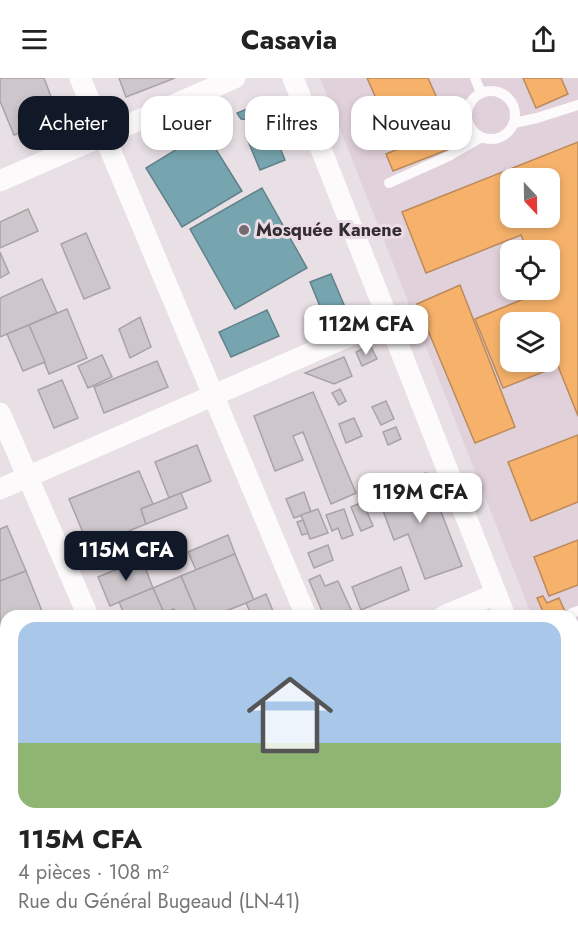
<!DOCTYPE html>
<html lang="fr">
<head>
<meta charset="utf-8">
<style>
  :root { --surface:#fff; --page:#f2f2f2; --text:#222; --muted:#767676; --accent:#111827 }
  body { margin:0; font-family:Jost,sans-serif; background:var(--page); color:var(--text); height:100vh; display:flex; flex-direction:column; font-size:22px; white-space:nowrap }
  * { box-sizing:border-box; margin:0 }
  p { font-size:20px; color:var(--muted) }
  .icon { flex:none; width:33px; height:33px; fill:none; stroke:currentColor; stroke-width:2; stroke-linecap:round; stroke-linejoin:round }
  .map { position:relative; flex:1; overflow:hidden }
  .panel { position:absolute; left:0px; top:532px; width:579px; height:332px; display:flex; flex-direction:column; background:var(--surface); border-radius:18px 18px 0 0; box-shadow:0 3px 9px #0003 }
  .panel>* { flex:none }
  .hud { position:absolute; left:18px; top:18px; width:543px; height:54px; display:flex; gap:12px }
  .needle { width:39px; rotate:158deg }
  .controls { position:absolute; left:500px; top:90px; display:grid; gap:12px }
  .controls a { display:grid; place-items:center; width:60px; height:60px; border-radius:12px; background:var(--surface); box-shadow:0 3px 9px #0003; font-size:30px }
  .price { position:absolute; translate:-50% -51px; padding:0 14px; border-radius:12px; background:#fff; color:#222; font-size:20px; line-height:39px; filter:drop-shadow(0 2px 3px #0008) }
  .price::after { content:''; position:absolute; left:50%; top:36px; width:18px; height:14px; margin-left:-9px; background:inherit; clip-path:polygon(0 0,100% 0,50% 100%) }
  .price.on { background:var(--accent); color:#fff }
  ul { padding:0; list-style:none }
  li { display:grid; align-content:center; gap:12px; height:318px; padding:0 18px }
  li span { display:grid; place-items:center; height:186px; border-radius:18px; color:#555 }
  li>.icon { margin-inline-start:auto }
  span .icon { width:108px; height:108px; fill:#fffc; stroke-width:1 }
  li b { font-size:26px }
  .tag { padding:0 21px; border-radius:18px; background:var(--surface); box-shadow:0 3px 9px #0003; font-size:21px; line-height:54px }
  .tag.on { background:var(--accent); color:#fff }
  header { display:flex; justify-content:space-between; align-items:center; height:78px; padding:0 18px; background:var(--surface); font-size:27px; font-weight:700 }
  .map>svg:first-child { display:block }
</style>
</head>
<body>
<header><svg class="icon" aria-label="menu" viewBox="0 0 24 24"><path d="M4 6h16M4 12h16M4 18h16"/></svg>Casavia<svg class="icon" aria-label="share" viewBox="0 0 24 24"><path d="M12 15V3M7 8l5-5 5 5M5 13v7h14v-7"/></svg></header>
<div class="map">
<svg width="578" height="863" viewBox="0 0 578 863">
  <rect width="100%" height="100%" fill="#e8e0e5"/>
  <path fill="#e1d1db" fill-rule="evenodd" d="M 320,0 L 578,0 L 578,654 L 573,641 L 573,538 L 532,538 ZM 510,100 L 549,100 L 549,140 L 510,140 ZM 510,172 L 549,172 L 549,212 L 510,212 ZM 510,244 L 549,244 L 549,284 L 510,284 Z"/>
  <g fill="#f6b26b" stroke="#bc8a5a" stroke-width="1.5" fill-rule="evenodd">
    <polygon points="367,0 428,0 448,45 397,67"/>
    <polygon points="523,0 561,0 568,16 536,30"/>
    <polygon points="445,52 452,70 393,93 386,76"/>
    <path d="M 578,64 L 578,338 L 558,288 L 503,310 L 475,241 L 543,213 L 543,212 L 549,212 L 549,172 L 527,172 L 521,157 L 426,195 L 402,134 ZM 510,100 L 549,100 L 549,140 L 510,140 ZM 510,244 L 549,244 L 549,284 L 510,284 Z"/>
    <polygon points="460,207 515,349 475,365 417,226"/>
    <polygon points="578,357 578,424 531,443 508,384"/>
    <polygon points="578,462 578,507 549,518 534,479"/>
    <polygon points="543,518 547,525 559,520 567,538 545,538 537,520"/>
  </g>
  <g fill="#76a5af" stroke="#62818a" stroke-width="1.5">
    <polygon points="262,25 285,82 260,92 248,63 259,59 252,42 241,41 237,35"/>
    <polygon points="205,54 242,113 182,149 146,90"/>
    <polygon points="262,110 307,190 235,231 190,151"/>
    <polygon points="331,196 345,229 324,238 310,204"/>
    <polygon points="267,232 279,258 231,279 219,254"/>
  </g>
  <g fill="#cdc7cb" stroke="#a9a3a6" stroke-width="1.5">
    <polygon points="0,0 44,0 59,40 14,57 0,23"/>
    <polygon points="119,0 175,0 126,19"/>
    <polygon points="28,131 38,153 0,170 0,144"/>
    <polygon points="86,155 110,210 84,221 61,166"/>
    <polygon points="0,174 9,195 0,200"/>
    <polygon points="42,201 57,235 0,259 0,220"/>
    <polygon points="67,231 87,280 49,296 29,247"/>
    <polygon points="140,239 151,269 130,280 119,251"/>
    <polygon points="29,247 45,284 23,293 7,256"/>
    <polygon points="370,267 377,281 362,288 356,274"/>
    <polygon points="102,277 112,299 88,310 78,288"/>
    <polygon points="344,279 352,298 334,306 305,295"/>
    <polygon points="157,283 168,309 104,335 94,309"/>
    <polygon points="62,302 78,340 54,350 38,312"/>
    <polygon points="340,311 346,323 339,327 332,315"/>
    <polygon points="313,314 356,415 331,426 303,354 293,358 303,382 275,393 254,338"/>
    <polygon points="386,323 394,341 381,347 372,329"/>
    <polygon points="354,340 362,358 346,365 339,346"/>
    <polygon points="396,349 401,361 388,367 383,354"/>
    <polygon points="197,367 211,403 169,420 155,384"/>
    <polygon points="139,393 153,426 141,431 146,446 89,469 69,421"/>
    <polygon points="426,395 462,488 425,501 408,456 394,462 376,414"/>
    <polygon points="304,414 311,434 294,440 286,421"/>
    <polygon points="181,415 187,430 146,446 141,431"/>
    <polygon points="363,424 373,448 361,453 351,429"/>
    <polygon points="318,431 328,455 310,461 301,437"/>
    <polygon points="344,431 353,457 342,461 338,450 332,453 326,437"/>
    <polygon points="303,442 308,455 302,457 297,444"/>
    <polygon points="7,448 26,493 0,503 0,451"/>
    <polygon points="126,454 133,471 95,487 89,469"/>
    <polygon points="228,457 235,476 196,492 188,474"/>
    <polygon points="328,467 333,482 314,490 308,475"/>
    <polygon points="235,476 254,522 213,538 198,538 181,498"/>
    <polygon points="142,481 153,510 110,528 98,499"/>
    <polygon points="401,489 409,512 361,532 352,509"/>
    <polygon points="26,493 44,538 6,538 6,572 0,574 0,503"/>
    <polygon points="320,497 325,508 338,503 353,536 346,538 324,538 309,502"/>
    <polygon points="181,498 198,538 177,538 174,531 164,535 153,510"/>
    <polygon points="153,510 164,535 155,538 125,538 119,524"/>
    <polygon points="266,516 275,538 252,538 246,525"/>
    <polygon points="6,572 6,593 0,596 0,574"/>
    <polygon points="6,656 6,685 0,687 0,658"/>
    <polygon points="6,830 6,851 0,854 0,832"/>
    <polygon points="578,844 578,863 574,863 575,862 573,845"/>
    <polygon points="148,858 182,858 184,863 150,863"/>
    <polygon points="250,858 310,858 298,863 253,863"/>
    <polygon points="543,858 567,858 569,863 545,863"/>
  </g>
  <g fill="none" stroke-linecap="round" stroke-linejoin="round">
    <g stroke="#fcfafb" stroke-width="10">
      <polyline points="475,0 481,15"/>
      <circle cx="491" cy="37" r="24"/>
      <polyline points="514,45 537,40 578,27"/>
      <polyline points="389,105 449,78 480,60"/>
      <polyline points="572,535 578,533"/>
    </g>
    <g stroke="#fcfafb" stroke-width="21">
      <polyline points="80,0 306,538"/>
      <polyline points="293,0 505,538"/>
      <polyline points="0,103 235,0"/>
      <polyline points="0,335 88,538"/>
      <polyline points="0,411 388,241"/>
      <polyline points="444,538 496,516"/>
      <polyline points="573,710 578,722"/>
      <polyline points="0,732 6,729"/>
      <polyline points="573,811 578,809"/>
      <polyline points="225,858 227,863"/>
      <polyline points="453,863 465,858"/>
    </g>
  </g>
  <circle fill="#736c71" stroke="#ecdce6" stroke-width="2" cx="244" cy="152" r="6"/>
  <g text-anchor="middle" dominant-baseline="central" stroke-width="6" stroke-linejoin="round" paint-order="stroke">
    <g font-size="18" font-weight="bold" fill="#342e32" stroke="#ecdce6" text-anchor="start">
      <text x="256" y="152">Mosquée Kanene</text>
    </g>
  </g>
</svg>
<div class="controls">
<a><svg class="needle" viewBox="-14 -14 28 28"><path d="M0-13l5 13h-10z" fill="#e53935"/><path d="M0 13l5-13h-10z" fill="#767676"/></svg></a>
<a><svg class="icon" aria-label="locate" viewBox="0 0 24 24"><circle cx="12" cy="12" r="6"/><path d="M12 2v4M12 18v4M2 12h4M18 12h4"/></svg></a>
<a><svg class="icon" aria-label="layers" viewBox="0 0 24 24"><path d="M12 4l9 5-9 5-9-5zM3 14l9 5 9-5"/></svg></a>
</div>
<b class="price" style="left:366px;top:278px">112M CFA</b>
<b class="price" style="left:420px;top:446px">119M CFA</b>
<b class="price on" style="left:126px;top:504px">115M CFA</b>
<div class="hud">
<a class="tag on">Acheter</a>
<a class="tag">Louer</a>
<a class="tag">Filtres</a>
<a class="tag">Nouveau</a>
</div>
<section class="panel">
<ul>
<li><span style="background:linear-gradient(#a9c7e8 65%,#8fb573 0)"><svg class="icon" aria-label="home" viewBox="0 0 24 24"><path d="M3 11l9-7 9 7M6 9v11h12V9"/></svg></span><div><b>115M CFA</b><p>4 pièces · 108 m²</p><p>Rue du Général Bugeaud (LN-41)</p></div></li>
</ul>
</section>
</div>
</body>
</html>
